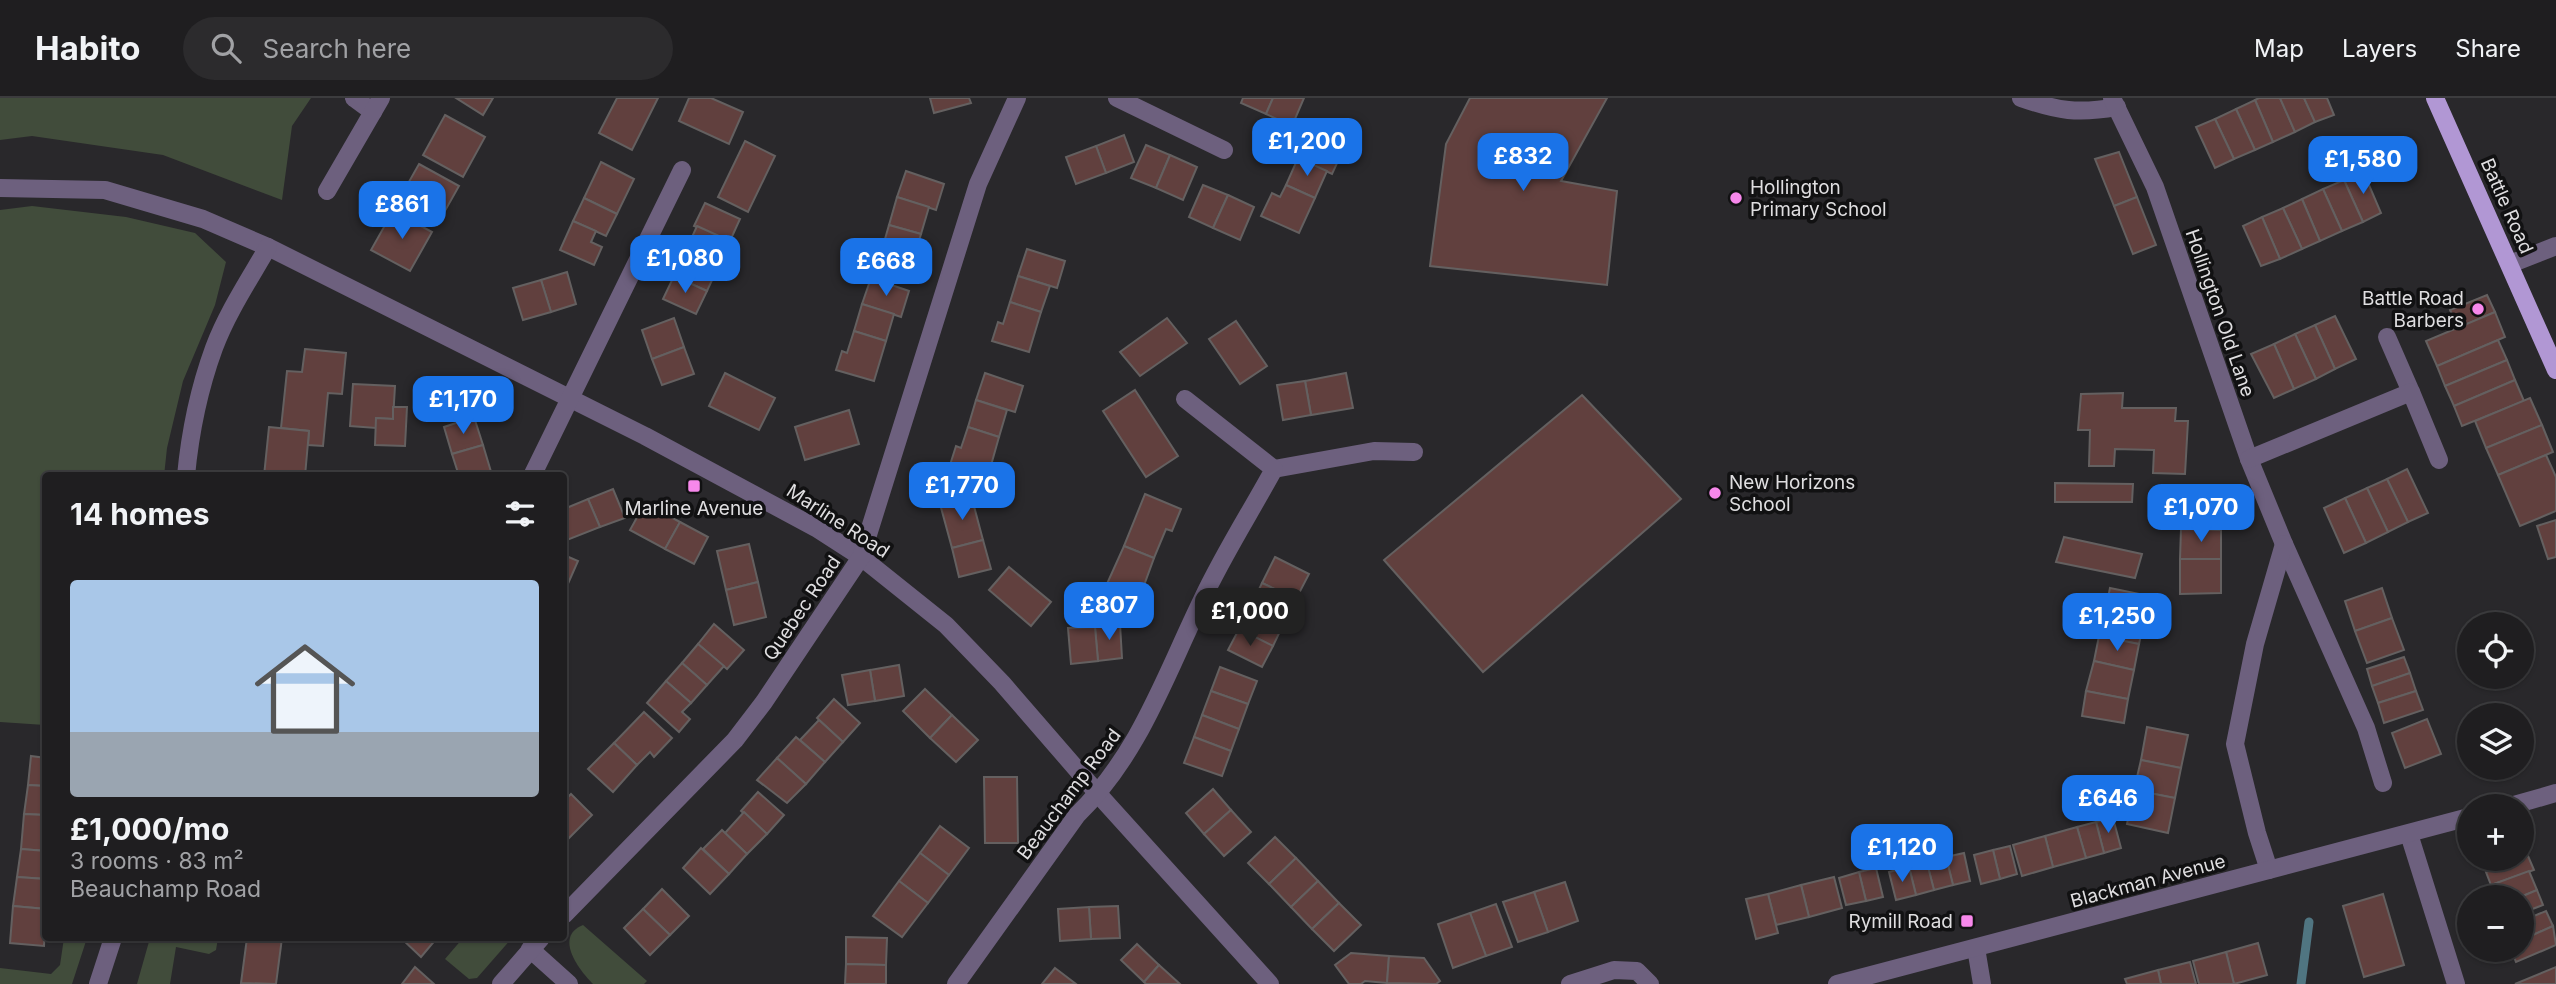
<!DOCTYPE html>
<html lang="en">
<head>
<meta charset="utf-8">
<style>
  :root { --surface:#1f1e20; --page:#2c2b2d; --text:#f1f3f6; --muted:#a1a2a5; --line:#3c3c3e; --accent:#1a73e8 }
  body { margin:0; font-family:Inter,sans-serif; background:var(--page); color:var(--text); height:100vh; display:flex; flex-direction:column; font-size:26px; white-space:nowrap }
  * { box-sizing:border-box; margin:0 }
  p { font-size:23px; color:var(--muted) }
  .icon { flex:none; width:38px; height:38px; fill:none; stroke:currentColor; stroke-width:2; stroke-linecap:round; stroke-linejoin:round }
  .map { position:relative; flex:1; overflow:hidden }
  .details { position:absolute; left:42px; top:374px; width:525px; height:469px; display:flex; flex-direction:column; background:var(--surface); border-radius:7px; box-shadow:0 2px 5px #0004,0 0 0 2px var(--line) }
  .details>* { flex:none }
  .fabs { position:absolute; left:2457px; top:514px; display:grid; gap:14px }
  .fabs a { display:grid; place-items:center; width:77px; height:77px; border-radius:50%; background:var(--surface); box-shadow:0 2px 5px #0004,0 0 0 2px var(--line); font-size:35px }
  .price { position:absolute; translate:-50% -60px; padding:0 16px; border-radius:14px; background:var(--accent); color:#fff; font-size:23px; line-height:46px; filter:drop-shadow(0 2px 4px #0008) }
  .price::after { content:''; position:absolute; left:50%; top:42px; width:21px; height:16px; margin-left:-10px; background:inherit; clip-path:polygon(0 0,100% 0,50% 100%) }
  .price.active { background:#222; color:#fff }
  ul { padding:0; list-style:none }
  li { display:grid; align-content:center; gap:14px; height:371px; padding:0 28px }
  li span { display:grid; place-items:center; height:217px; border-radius:7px; color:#555 }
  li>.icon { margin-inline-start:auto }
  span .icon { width:126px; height:126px; fill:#fffc; stroke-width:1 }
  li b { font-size:30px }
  h2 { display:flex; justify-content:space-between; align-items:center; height:84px; padding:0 28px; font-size:30px }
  header { display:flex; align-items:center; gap:42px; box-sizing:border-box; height:98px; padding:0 35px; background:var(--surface); border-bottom:2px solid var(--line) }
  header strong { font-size:33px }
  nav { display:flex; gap:38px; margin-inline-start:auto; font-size:24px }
  .search { width:490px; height:63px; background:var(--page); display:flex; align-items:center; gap:18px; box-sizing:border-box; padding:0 24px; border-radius:38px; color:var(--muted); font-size:26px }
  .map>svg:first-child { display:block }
</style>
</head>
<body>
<header>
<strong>Habito</strong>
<div class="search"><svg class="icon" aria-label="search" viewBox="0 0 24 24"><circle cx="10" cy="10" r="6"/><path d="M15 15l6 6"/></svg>Search here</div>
<nav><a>Map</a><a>Layers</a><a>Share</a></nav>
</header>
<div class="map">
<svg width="2556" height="886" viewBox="0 0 2556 886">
  <rect width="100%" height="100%" fill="#29282b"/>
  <g fill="#414c3b">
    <polygon points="0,0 311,0 292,28 282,102 163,57 32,38 0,42"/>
    <polygon points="32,108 126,119 195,135 226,164 215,207 183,283 167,350 164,378 46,378 45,627 0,624 0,112"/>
    <path d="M 583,827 L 647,883 L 644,886 L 593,886 C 580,873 553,839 583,827 Z"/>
    <polygon points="64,840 87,840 72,886 0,886 0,870 51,876 60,867"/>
    <polygon points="150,840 218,840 216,852 209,856 176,849 170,886 137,886"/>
    <polygon points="463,840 512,840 477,880 469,881 445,861"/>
  </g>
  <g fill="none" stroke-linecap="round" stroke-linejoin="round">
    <polyline stroke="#507581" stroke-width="9" points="2301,886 2309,824"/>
  </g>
  <g fill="#61403e" stroke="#646060" stroke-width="2">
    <polygon points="456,0 493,0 483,17"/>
    <polygon points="617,0 658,0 632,52 599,35"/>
    <polygon points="689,0 711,0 743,14 729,46 679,23"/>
    <polygon points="930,0 969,0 971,5 934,15"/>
    <polygon points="1243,0 1273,0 1266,16 1241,5"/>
    <polygon points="1273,0 1304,0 1292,28 1266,16"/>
    <polygon points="1470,0 1607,0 1561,83 1617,93 1607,187 1430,168 1446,46"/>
    <polygon points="2259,0 2280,0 2295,34 2273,44 2255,2"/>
    <polygon points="2280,0 2304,0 2315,24 2295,34"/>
    <polygon points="2304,0 2327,0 2334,17 2315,24"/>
    <polygon points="2255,2 2273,44 2255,52 2236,11"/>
    <polygon points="2236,11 2255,52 2234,61 2215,21"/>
    <polygon points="445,17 485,39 463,79 423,57"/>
    <polygon points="2215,21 2234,61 2215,70 2196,29"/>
    <polygon points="1312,30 1346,46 1332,76 1298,60"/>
    <polygon points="1124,37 1134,64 1106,75 1096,48"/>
    <polygon points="745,43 775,58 748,114 718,99"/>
    <polygon points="1146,47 1170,57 1156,90 1131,80"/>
    <polygon points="1096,48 1106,75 1076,86 1066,59"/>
    <polygon points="2119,54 2137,99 2114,108 2095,61"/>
    <polygon points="1170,57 1197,69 1183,102 1156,90"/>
    <polygon points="1298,60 1327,73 1315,100 1286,87"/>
    <polygon points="601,64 634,81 617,116 584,100"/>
    <polygon points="419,66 459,88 437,127 397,105"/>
    <polygon points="906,73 944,86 936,112 897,99"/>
    <polygon points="2363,73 2381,115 2363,124 2344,82"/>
    <polygon points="2344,82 2363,124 2342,133 2323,91"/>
    <polygon points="1203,87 1228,97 1213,130 1189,119"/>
    <polygon points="1286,87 1315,100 1299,135 1261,118 1272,95 1280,99"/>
    <polygon points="2323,91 2342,133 2320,143 2302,101"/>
    <polygon points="1228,97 1254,109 1240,142 1213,130"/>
    <polygon points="897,99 929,109 921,136 889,127"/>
    <polygon points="2137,99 2156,147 2133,156 2114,108"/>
    <polygon points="584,100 617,116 606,138 573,123"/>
    <polygon points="2302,101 2320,143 2302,151 2283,110"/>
    <polygon points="705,105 740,121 730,143 694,128"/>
    <polygon points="2283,110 2302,151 2280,161 2262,119"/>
    <polygon points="393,113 432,134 410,173 371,152"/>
    <polygon points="2262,119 2280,161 2261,168 2243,128"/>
    <polygon points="573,123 596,133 591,144 602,149 594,167 560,152"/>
    <polygon points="889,127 921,136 909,176 871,165 877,146 883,148"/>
    <polygon points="697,128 730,143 720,165 687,150"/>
    <polygon points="687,150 720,165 707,193 674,178"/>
    <polygon points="1027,151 1065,163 1057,190 1018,178"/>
    <polygon points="567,174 576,206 551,214 541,182"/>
    <polygon points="674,178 707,193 696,216 663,201"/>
    <polygon points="1018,178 1050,188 1041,214 1010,204"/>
    <polygon points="871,180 909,193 901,219 862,206"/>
    <polygon points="541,182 551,214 523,222 513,190"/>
    <polygon points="2487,197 2495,214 2458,230 2450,212"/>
    <polygon points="1010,204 1041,214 1029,254 992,243 998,224 1003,226"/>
    <polygon points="862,206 894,216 886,243 854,233"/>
    <polygon points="2495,214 2505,239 2437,268 2426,243"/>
    <polygon points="2335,218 2356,261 2335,271 2315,227"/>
    <polygon points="674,220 684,249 652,261 642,232"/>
    <polygon points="1167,220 1187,245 1140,278 1120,254"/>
    <polygon points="1236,223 1267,268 1240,286 1209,241"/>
    <polygon points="2315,227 2335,271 2316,281 2295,236"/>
    <polygon points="854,233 886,243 874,283 836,272 842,253 847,255"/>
    <polygon points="2295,236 2316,281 2294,291 2274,246"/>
    <polygon points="2498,242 2507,262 2445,288 2437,268"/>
    <polygon points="2274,246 2294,291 2274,300 2251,256"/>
    <polygon points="684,249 694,276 662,287 652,261"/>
    <polygon points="305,251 346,255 342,296 328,295 323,348 308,347 309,333 281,330 287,273 302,274"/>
    <polygon points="2507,262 2515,282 2454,308 2445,288"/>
    <polygon points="725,275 775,300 759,332 709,308"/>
    <polygon points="985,275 1023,288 1015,314 976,302"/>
    <polygon points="1346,275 1353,310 1311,317 1305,283"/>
    <polygon points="2515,282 2524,303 2462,328 2454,308"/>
    <polygon points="1305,283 1311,317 1283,322 1277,287"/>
    <polygon points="353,286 395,288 393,321 376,320 376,330 350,328"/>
    <polygon points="1135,292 1178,358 1146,379 1103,313"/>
    <polygon points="2123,295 2122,310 2176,310 2175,323 2188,323 2185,376 2153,375 2154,352 2115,351 2114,368 2089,368 2090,332 2078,332 2081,296"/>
    <polygon points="1582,297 1681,401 1483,574 1384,462"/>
    <polygon points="2530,300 2542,327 2486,350 2475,323"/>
    <polygon points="976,302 1007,312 999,339 968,329"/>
    <polygon points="393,309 407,309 405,348 375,347 376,320 393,321"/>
    <polygon points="849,312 859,346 805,362 795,329"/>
    <polygon points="474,319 483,347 452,356 444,329"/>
    <polygon points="2542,327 2553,354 2498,377 2486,350"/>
    <polygon points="269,329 309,333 305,378 264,378"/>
    <polygon points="968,329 999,339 988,378 950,367 956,348 961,350"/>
    <polygon points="483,347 492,377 459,378 452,356"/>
    <polygon points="2546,357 2556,379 2556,413 2520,428 2498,377"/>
    <polygon points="2407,371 2428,415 2408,424 2387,381"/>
    <polygon points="2387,381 2408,424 2388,434 2367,390"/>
    <polygon points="2055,385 2133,386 2132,404 2055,404"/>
    <polygon points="2367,390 2388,434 2366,445 2345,400"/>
    <polygon points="613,391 625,420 600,429 588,401"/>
    <polygon points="1145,396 1181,411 1172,433 1166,431 1154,460 1124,448"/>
    <polygon points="971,397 983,442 952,450 940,406"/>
    <polygon points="2181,399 2221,399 2221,432 2181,431"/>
    <polygon points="2345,400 2366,445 2344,455 2324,410"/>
    <polygon points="588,401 600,429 567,442 564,432 564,411"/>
    <polygon points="645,405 680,424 665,451 630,432"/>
    <polygon points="2556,422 2556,459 2548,461 2537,428"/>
    <polygon points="680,424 708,439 694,466 665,451"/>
    <polygon points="2181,431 2221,432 2221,461 2180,461"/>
    <polygon points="2064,439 2142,456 2135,480 2056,464"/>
    <polygon points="983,442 991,471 959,479 952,450"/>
    <polygon points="749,446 758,484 726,492 717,453"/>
    <polygon points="1124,448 1154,460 1139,501 1106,488"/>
    <polygon points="564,457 578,463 567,488 564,486"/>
    <polygon points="1275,459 1309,476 1296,501 1262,485"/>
    <polygon points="2180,461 2221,461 2221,495 2180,496"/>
    <polygon points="1009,469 1051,504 1031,528 989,492"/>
    <polygon points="758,484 766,519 734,527 726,492"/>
    <polygon points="1262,485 1296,501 1284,525 1251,508"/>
    <polygon points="2110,490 2149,498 2143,528 2104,519"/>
    <polygon points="2382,490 2392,520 2355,533 2345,503"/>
    <polygon points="1251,508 1284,525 1273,548 1239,531"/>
    <polygon points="2104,519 2143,528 2139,546 2099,538"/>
    <polygon points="2392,520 2404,552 2367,565 2355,533"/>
    <polygon points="714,526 744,552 727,571 698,546"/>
    <polygon points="1120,526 1122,560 1098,563 1095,529"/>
    <polygon points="1095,529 1098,563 1071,566 1068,530"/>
    <polygon points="1239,531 1273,548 1262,569 1228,552"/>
    <polygon points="2099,538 2139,546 2134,572 2094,563"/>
    <polygon points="698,546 724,568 707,587 682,565"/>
    <polygon points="2404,559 2410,575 2372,588 2367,571"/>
    <polygon points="2094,563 2134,572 2128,601 2086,593"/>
    <polygon points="682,565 707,587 691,605 666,583"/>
    <polygon points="899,567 904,598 875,603 870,572"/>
    <polygon points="1220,569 1257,583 1248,606 1211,593"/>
    <polygon points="870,572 875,603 848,607 842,577"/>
    <polygon points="2410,575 2416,593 2378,605 2372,588"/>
    <polygon points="666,583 691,605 682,614 690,621 679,634 647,605"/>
    <polygon points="925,591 952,617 930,640 903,613"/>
    <polygon points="1211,593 1248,606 1239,631 1202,617"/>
    <polygon points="2086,593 2128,601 2124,625 2082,618"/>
    <polygon points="2416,593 2423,612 2384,625 2378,605"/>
    <polygon points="834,601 860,625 843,644 817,620"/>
    <polygon points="644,614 672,640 654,659 650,654 637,667 614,645"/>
    <polygon points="952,617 978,642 956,664 930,640"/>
    <polygon points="1202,617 1239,631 1231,653 1194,639"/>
    <polygon points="2427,621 2441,656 2405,670 2392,635"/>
    <polygon points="819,622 843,644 825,664 800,642"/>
    <polygon points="2147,629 2188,637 2181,670 2141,662"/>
    <polygon points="796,639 825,664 806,686 777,660"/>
    <polygon points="1194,639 1231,653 1222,678 1184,665"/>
    <polygon points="614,645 637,667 613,694 588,671"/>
    <polygon points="31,658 46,660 46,688 28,687"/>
    <polygon points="777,660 806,686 787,705 757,682"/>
    <polygon points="2141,662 2181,670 2175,700 2134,692"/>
    <polygon points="984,679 1017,679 1018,745 985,745"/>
    <polygon points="28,687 46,688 46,717 24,716"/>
    <polygon points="1213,691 1231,712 1204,736 1186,715"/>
    <polygon points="2134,692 2175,700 2168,735 2127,726"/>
    <polygon points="758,694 784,717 767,736 741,713"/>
    <polygon points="571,696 592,717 564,745 564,703"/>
    <polygon points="1231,712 1251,734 1224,758 1204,736"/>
    <polygon points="744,714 767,736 747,756 725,735"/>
    <polygon points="24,716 46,717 46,753 21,751"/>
    <polygon points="2113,720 2121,750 2104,755 2096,724"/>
    <polygon points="2096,724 2104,755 2086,760 2077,729"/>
    <polygon points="940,728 969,750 949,777 920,755"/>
    <polygon points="2077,729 2086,760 2053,769 2045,738"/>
    <polygon points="722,732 747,756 729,776 703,751"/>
    <polygon points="2045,738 2053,769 2022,778 2013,747"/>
    <polygon points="1275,739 1296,760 1269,786 1248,765"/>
    <polygon points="2010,748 2017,776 2000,781 1993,752"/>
    <polygon points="701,750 729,776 710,796 683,770"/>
    <polygon points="21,751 46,753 46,781 17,779"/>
    <polygon points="1993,752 2000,781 1981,786 1974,757"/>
    <polygon points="920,755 949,777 928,805 899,783"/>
    <polygon points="1964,755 1970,783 1953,787 1946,759"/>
    <polygon points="2528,758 2534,772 2491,787 2486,774"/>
    <polygon points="1946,759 1953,787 1934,792 1927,765"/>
    <polygon points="1296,760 1318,783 1291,809 1269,786"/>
    <polygon points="1927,765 1934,792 1916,797 1909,769"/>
    <polygon points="1909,769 1916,797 1896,802 1889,774"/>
    <polygon points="1876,770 1883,799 1866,803 1859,774"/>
    <polygon points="2529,773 2537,792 2518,800 2496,800 2491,787"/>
    <polygon points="1859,774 1866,803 1846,807 1839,780"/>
    <polygon points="17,779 46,781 46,811 13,808"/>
    <polygon points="1834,779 1842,810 1809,819 1801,787"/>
    <polygon points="899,783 928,805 902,839 873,818"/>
    <polygon points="1318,783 1339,805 1312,831 1291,809"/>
    <polygon points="1565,784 1578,823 1548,834 1534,794"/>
    <polygon points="1801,787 1809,819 1776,827 1768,796"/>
    <polygon points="662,791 689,818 670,837 643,811"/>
    <polygon points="2537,792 2543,807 2522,815 2522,800 2518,800"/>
    <polygon points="1534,794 1548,834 1518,844 1503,804"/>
    <polygon points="1768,796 1778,835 1756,841 1746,801"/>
    <polygon points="2383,796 2404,867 2364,879 2343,808"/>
    <polygon points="1339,805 1361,827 1334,853 1312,831"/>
    <polygon points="1496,806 1512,849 1486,858 1470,815"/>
    <polygon points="13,808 46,811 44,848 10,845"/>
    <polygon points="1118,808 1120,840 1091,841 1089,809"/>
    <polygon points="1089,809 1091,841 1060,843 1058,811"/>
    <polygon points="643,811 670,837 650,857 624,830"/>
    <polygon points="2546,813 2553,828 2522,842 2522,823"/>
    <polygon points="1470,815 1486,858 1453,870 1438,826"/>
    <polygon points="2553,828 2556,847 2516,864 2511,852 2522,852 2522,842"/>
    <polygon points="846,839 887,840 886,867 846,866"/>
    <polygon points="247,840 282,840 276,886 241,885"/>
    <polygon points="401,840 437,840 421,859"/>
    <polygon points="2258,845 2267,877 2234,886 2226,854"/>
    <polygon points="1137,846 1159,867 1144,884 1121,862"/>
    <polygon points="2226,854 2234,886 2199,886 2193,863"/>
    <polygon points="1351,855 1389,858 1387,885 1365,883 1361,886 1349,886 1335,867"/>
    <polygon points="1389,858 1424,860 1440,883 1436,886 1387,885"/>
    <polygon points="2190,864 2196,886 2161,886 2158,872"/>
    <polygon points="846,866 886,867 886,886 845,886"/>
    <polygon points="1159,867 1180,886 1146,886 1144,884"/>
    <polygon points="415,869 434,886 402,886"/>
    <polygon points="2556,869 2556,886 2515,886"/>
    <polygon points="1055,870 1076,886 1042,886"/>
    <polygon points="2158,872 2161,886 2127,886 2125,881"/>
  </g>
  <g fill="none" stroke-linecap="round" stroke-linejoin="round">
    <g stroke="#6d607e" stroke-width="18">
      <polyline points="354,0 373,14"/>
      <polyline points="1117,0 1224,52"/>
      <path d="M 2021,0 C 2058,13 2078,16 2117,9"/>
      <polyline points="2112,0 2155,89 2249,361 2284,446 2366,630 2383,685"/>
      <polyline points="0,90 105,92 203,121 268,149 645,338 816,430 861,459 946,527 1002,585 1099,697 1270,886"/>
      <polyline points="327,93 381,0"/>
      <polyline points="2510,166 2556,148"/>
      <polyline points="2387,239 2411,294"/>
      <polyline points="2249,361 2411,294 2439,362"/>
      <polyline points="1274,371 1374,353 1414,354"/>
      <path d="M 186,378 C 190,335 199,291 214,250 C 227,215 249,182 268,149"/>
      <polyline points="532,378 682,72"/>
      <polyline points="2507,709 2556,695"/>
      <polyline points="2409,736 2456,886"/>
      <polyline points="2269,772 2257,735 2235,646 2255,546 2284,446"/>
      <polyline points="564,817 735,642 764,604 861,459 978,86 1017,0"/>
      <polyline points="1976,850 1982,886"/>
      <polyline points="530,851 569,886"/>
      <polyline points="98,886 113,840"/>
      <polyline points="501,886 541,840"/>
      <path d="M 956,886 L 1077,717 C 1139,657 1165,578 1202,502 C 1223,457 1250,415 1274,371 L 1185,301"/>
      <polyline points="1570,886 1614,872 1637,873 1650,886"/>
      <polyline points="1837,886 2469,719"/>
    </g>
    <polyline stroke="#b197d4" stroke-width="18" points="2435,0 2556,272"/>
  </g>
  <g fill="#f788eb" stroke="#111112" stroke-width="2.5">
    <circle cx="1736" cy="100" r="7"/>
    <circle cx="2478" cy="211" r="7"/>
    <rect x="687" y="381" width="14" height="14" rx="3.5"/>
    <circle cx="1715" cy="395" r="7"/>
    <rect x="1960" y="816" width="14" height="14" rx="3.5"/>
  </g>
  <g text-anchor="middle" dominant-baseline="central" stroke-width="7" stroke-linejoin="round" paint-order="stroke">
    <g font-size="19" fill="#dfdee0" stroke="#111112" text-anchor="start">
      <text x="1750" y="89">Hollington<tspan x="1750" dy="22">Primary School</tspan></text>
      <text x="2464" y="200" text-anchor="end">Battle Road<tspan x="2464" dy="22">Barbers</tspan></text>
      <text x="1729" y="384">New Horizons<tspan x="1729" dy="22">School</tspan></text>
      <text x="694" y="410" text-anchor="middle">Marline Avenue</text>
      <text x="1953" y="823" text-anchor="end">Rymill Road</text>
    </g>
    <g font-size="19" fill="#dfdee0" stroke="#111112">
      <text transform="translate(2507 108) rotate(66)">Battle Road</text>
      <text transform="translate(2220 215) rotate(71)">Hollington Old Lane</text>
      <text transform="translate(838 423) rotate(33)">Marline Road</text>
      <text transform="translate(802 510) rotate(-56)">Quebec Road</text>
      <text transform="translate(1069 696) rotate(-53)">Beauchamp Road</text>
      <text transform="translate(2148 783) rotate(-15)">Blackman Avenue</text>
    </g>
  </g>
</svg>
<div class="fabs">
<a><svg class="icon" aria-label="locate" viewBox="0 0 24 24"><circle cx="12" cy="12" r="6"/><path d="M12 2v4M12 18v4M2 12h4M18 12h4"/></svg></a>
<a><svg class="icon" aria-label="layers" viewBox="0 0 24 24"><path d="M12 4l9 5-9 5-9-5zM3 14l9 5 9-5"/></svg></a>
<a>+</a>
<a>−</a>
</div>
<b class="price" style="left:1307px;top:80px">£1,200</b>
<b class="price" style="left:1523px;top:95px">£832</b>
<b class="price" style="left:2363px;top:98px">£1,580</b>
<b class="price" style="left:402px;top:143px">£861</b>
<b class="price" style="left:685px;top:197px">£1,080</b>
<b class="price" style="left:886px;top:200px">£668</b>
<b class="price" style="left:463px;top:338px">£1,170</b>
<b class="price" style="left:962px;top:424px">£1,770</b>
<b class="price" style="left:2201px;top:446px">£1,070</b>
<b class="price" style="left:1109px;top:544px">£807</b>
<b class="price active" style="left:1250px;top:550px">£1,000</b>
<b class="price" style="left:2117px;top:555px">£1,250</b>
<b class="price" style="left:2108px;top:737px">£646</b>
<b class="price" style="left:1902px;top:786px">£1,120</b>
<section class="details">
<h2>14 homes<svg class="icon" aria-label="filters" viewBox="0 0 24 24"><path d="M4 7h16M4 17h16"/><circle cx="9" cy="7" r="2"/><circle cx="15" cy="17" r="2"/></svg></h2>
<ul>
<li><span style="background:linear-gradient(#a9c7e8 70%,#9aa5b1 0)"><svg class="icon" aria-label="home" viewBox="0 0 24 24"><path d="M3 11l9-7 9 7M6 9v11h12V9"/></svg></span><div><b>£1,000/mo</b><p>3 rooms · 83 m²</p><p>Beauchamp Road</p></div></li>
</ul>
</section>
</div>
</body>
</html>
